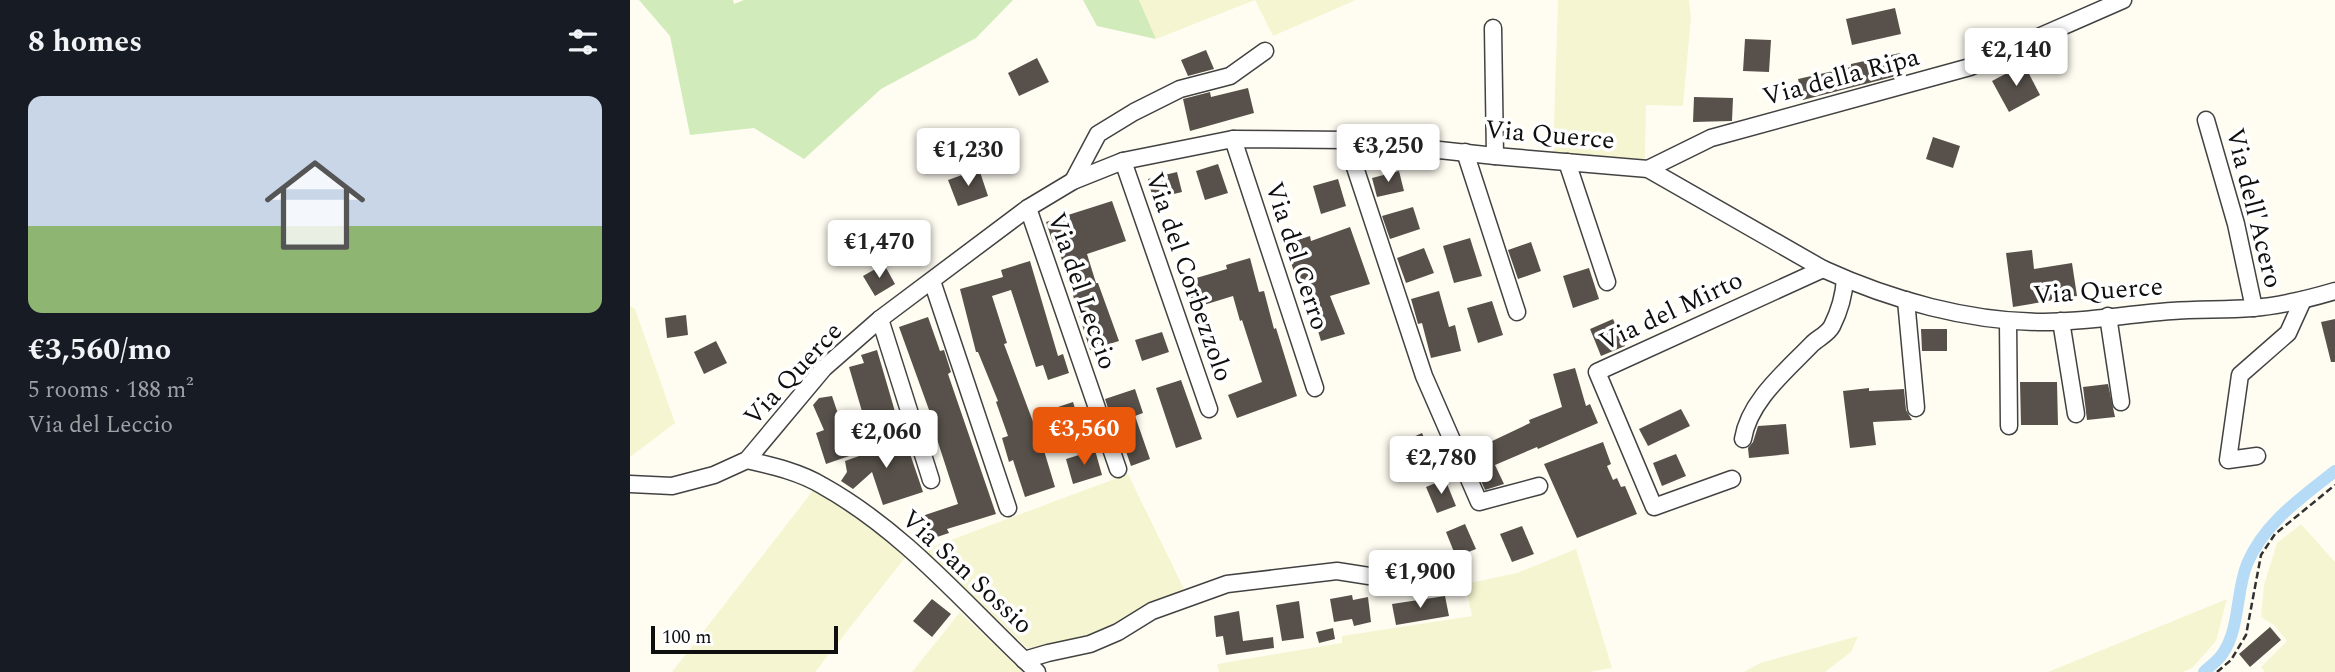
<!DOCTYPE html>
<html lang="en">
<head>
<meta charset="utf-8">
<style>
  :root { --surface:#171b24; --page:#242831; --text:#f1f3f6; --muted:#9ea1a6; --accent:#ea580c }
  body { margin:0; font-family:Spectral,serif; background:var(--page); color:var(--text); height:100vh; display:flex; flex-direction:column; font-size:26px; white-space:nowrap }
  * { box-sizing:border-box; margin:0 }
  p { font-size:23px; color:var(--muted) }
  .icon { flex:none; width:38px; height:38px; fill:none; stroke:currentColor; stroke-width:2; stroke-linecap:round; stroke-linejoin:round }
  .map { position:relative; flex:1; overflow:hidden }
  .side { display:flex; flex-direction:column; background:var(--surface); width:630px }
  .side>* { flex:none }
  .scale { position:absolute; left:21px; bottom:18px; width:187px; box-sizing:border-box; padding-left:7px; border:4px solid #0f0f0f; border-top:0; font-size:19px; line-height:24px; white-space:nowrap; color:#0f0f0f; -webkit-text-stroke:5px #fff; paint-order:stroke }
  .price { position:absolute; translate:-50% -60px; padding:0 16px; border-radius:7px; background:#fff; color:#222; font-size:23px; line-height:46px; filter:drop-shadow(0 2px 4px #0008) }
  .price::after { content:''; position:absolute; left:50%; top:42px; width:21px; height:16px; margin-left:-10px; background:inherit; clip-path:polygon(0 0,100% 0,50% 100%) }
  .price.active { background:var(--accent); color:#fff }
  ul { padding:0; list-style:none }
  li { display:grid; align-content:center; gap:14px; height:371px; padding:0 28px }
  li span { display:grid; place-items:center; height:217px; border-radius:14px; color:#555 }
  li>.icon { margin-inline-start:auto }
  span .icon { width:126px; height:126px; fill:#fffc; stroke-width:1 }
  li b { font-size:30px }
  h2 { display:flex; justify-content:space-between; align-items:center; height:84px; padding:0 28px; font-size:30px }
  main { display:flex; flex:1; min-height:0 }
  .map>svg:first-child { display:block }
</style>
</head>
<body>
<main>
<section class="side">
<h2>8 homes<svg class="icon" aria-label="filters" viewBox="0 0 24 24"><path d="M4 7h16M4 17h16"/><circle cx="9" cy="7" r="2"/><circle cx="15" cy="17" r="2"/></svg></h2>
<ul>
<li><span style="background:linear-gradient(#c9d6e8 60%,#8fb573 0)"><svg class="icon" aria-label="home" viewBox="0 0 24 24"><path d="M3 11l9-7 9 7M6 9v11h12V9"/></svg></span><div><b>€3,560/mo</b><p>5 rooms · 188 m²</p><p>Via del Leccio</p></div></li>
</ul>
</section>
<div class="map">
<svg width="1705" height="672" viewBox="0 0 1705 672">
  <rect width="100%" height="100%" fill="#fffdf2"/>
  <g fill="#f6f5d1">
    <polygon points="509,0 726,0 643,36 625,0 526,39"/>
    <polygon points="928,0 1059,0 1061,17 1053,106 1016,105 1015,159 923,153"/>
    <polygon points="0,306 5,309 45,423 0,457"/>
    <polygon points="498,474 554,589 465,634 398,649 294,550"/>
    <polygon points="185,488 234,521 277,555 185,672 42,672"/>
    <polygon points="1671,524 1705,562 1705,672 1635,672 1631,667 1657,641 1645,626 1631,617 1634,585 1647,543"/>
    <polygon points="946,549 982,668 959,672 589,672 587,664 712,643 712,636 842,616 835,584 887,573"/>
    <polygon points="1597,599 1586,641 1562,668 1553,672 1418,672"/>
    <polygon points="330,612 393,672 282,672"/>
    <polygon points="1228,636 1221,652 1195,672 1114,672 1130,663"/>
  </g>
  <g fill="#d1ebba">
    <polygon points="9,0 103,0 104,4 114,0 383,0 346,38 251,89 174,159 124,128 60,135 40,36"/>
    <polygon points="453,0 509,0 526,39 467,26"/>
  </g>
  <g fill="none" stroke-linecap="round" stroke-linejoin="round">
    <path stroke="#b6dbf7" stroke-width="12" d="M 1574,672 C 1580,666 1589,660 1593,653 C 1610,628 1606,591 1617,564 C 1634,523 1671,498 1705,471"/>
  </g>
  <g fill="#58514b">
    <polygon points="1265,8 1271,34 1222,45 1216,19"/>
    <polygon points="1115,39 1141,40 1139,72 1113,71"/>
    <polygon points="576,50 584,69 558,76 551,60"/>
    <polygon points="1270,53 1274,74 1173,100 1168,79 1221,67 1221,64"/>
    <polygon points="407,58 419,82 389,96 378,73"/>
    <polygon points="1394,64 1410,95 1379,112 1362,81"/>
    <polygon points="618,88 624,113 560,131 553,99 580,92 581,97"/>
    <polygon points="1064,97 1103,98 1102,121 1063,122"/>
    <polygon points="1303,137 1330,146 1323,168 1296,159"/>
    <polygon points="588,164 598,193 575,200 566,171"/>
    <polygon points="349,169 358,196 328,206 318,180"/>
    <polygon points="769,171 774,191 747,197 742,178"/>
    <polygon points="547,172 552,192 523,199 518,179"/>
    <polygon points="708,179 716,206 691,214 683,186"/>
    <polygon points="482,201 496,241 457,254 466,283 468,283 489,341 460,350 426,241 423,243 416,222"/>
    <polygon points="783,207 790,229 760,239 752,216"/>
    <polygon points="720,227 740,284 700,296 715,334 691,341 680,304 675,306 655,244 680,236 681,241"/>
    <polygon points="840,238 852,276 824,283 813,246"/>
    <polygon points="901,242 911,271 888,279 878,250"/>
    <polygon points="794,248 804,273 776,283 767,258"/>
    <polygon points="1402,250 1404,269 1442,263 1447,296 1383,307 1376,253"/>
    <polygon points="620,258 629,292 634,291 644,329 646,328 667,396 607,418 598,395 632,382 612,320 610,321 603,296 564,308 556,281 597,269 596,265"/>
    <polygon points="400,261 428,356 433,354 439,373 418,380 413,365 406,367 381,290 362,296 377,343 374,344 405,427 422,421 419,410 443,402 452,431 412,444 425,487 395,497 383,460 379,462 372,438 378,436 366,402 368,401 348,352 346,352 330,289 373,277 371,270"/>
    <polygon points="254,264 265,284 245,296 233,276"/>
    <polygon points="959,268 969,299 943,308 933,276"/>
    <polygon points="809,291 819,327 825,325 831,351 801,358 792,323 788,324 781,299"/>
    <polygon points="862,301 873,335 848,343 837,308"/>
    <polygon points="56,315 58,335 37,338 35,318"/>
    <polygon points="298,317 310,351 314,350 321,372 318,374 366,514 317,529 319,533 301,539 300,535 293,538 286,518 328,504 305,433 307,432 269,327"/>
    <polygon points="983,319 995,346 971,356 960,329"/>
    <polygon points="1705,319 1705,362 1701,362 1691,322"/>
    <polygon points="1291,329 1317,329 1317,351 1292,351"/>
    <polygon points="532,332 539,352 512,361 505,340"/>
    <polygon points="86,341 97,363 74,374 64,352"/>
    <polygon points="247,350 266,415 236,425 219,367 234,363 231,355"/>
    <polygon points="945,368 956,406 960,404 968,423 908,449 907,447 865,465 874,484 855,490 839,452 900,423 899,420 932,407 923,374"/>
    <polygon points="551,380 572,439 546,448 526,388"/>
    <polygon points="1390,382 1427,382 1428,425 1391,425"/>
    <polygon points="1478,384 1485,417 1457,420 1453,387"/>
    <polygon points="1239,388 1239,391 1274,389 1276,410 1282,420 1243,422 1246,445 1220,448 1213,391"/>
    <polygon points="505,389 513,413 505,416 520,459 501,466 486,422 483,423 475,399"/>
    <polygon points="202,396 222,455 196,464 186,433 194,430 183,405 189,398"/>
    <polygon points="1051,409 1060,426 1018,446 1009,429"/>
    <polygon points="1156,424 1159,454 1119,458 1118,448 1123,442 1128,426"/>
    <polygon points="273,433 293,492 253,505 242,472 223,489 211,481 217,472 215,461 246,450 243,442"/>
    <polygon points="792,433 805,463 787,470 774,441"/>
    <polygon points="973,442 981,464 977,466 983,480 987,478 991,487 995,486 1007,514 947,538 914,464"/>
    <polygon points="465,450 472,475 443,484 436,459"/>
    <polygon points="1046,454 1056,476 1032,486 1023,463"/>
    <polygon points="815,479 826,506 807,513 796,487"/>
    <polygon points="835,524 846,549 826,557 816,532"/>
    <polygon points="892,526 904,554 882,562 870,534"/>
    <polygon points="722,595 723,600 738,597 741,622 724,626 722,619 704,622 700,599"/>
    <polygon points="815,596 819,616 766,625 762,604"/>
    <polygon points="302,599 321,614 302,637 283,621"/>
    <polygon points="669,601 674,638 652,641 646,605"/>
    <polygon points="609,611 613,641 643,637 644,648 596,655 593,636 586,637 584,616"/>
    <polygon points="1640,627 1651,640 1620,667 1609,654"/>
    <polygon points="703,628 705,639 689,643 686,632"/>
  </g>
  <g fill="none" stroke-linecap="round" stroke-linejoin="round">
    <g stroke="#424242" stroke-width="19">
      <g id="minor">
        <polyline points="863,28 865,156"/>
        <polyline points="1576,120 1606,224 1624,308"/>
        <polyline points="603,139 685,388"/>
        <polyline points="716,140 794,376 849,502 909,486"/>
        <polyline points="835,152 887,312"/>
        <polyline points="493,161 579,409"/>
        <polyline points="937,162 977,282"/>
        <polyline points="1018,169 1081,138 1340,67 1493,0"/>
        <polyline points="443,181 468,134 504,112 550,89 600,76 635,51"/>
        <polyline points="398,208 488,469"/>
        <polyline points="302,281 378,508"/>
        <polyline points="1276,300 1286,408"/>
        <polyline points="1478,316 1491,402"/>
        <polyline points="250,319 301,480"/>
        <polyline points="1378,321 1379,426"/>
        <polyline points="1431,321 1446,414"/>
        <path d="M 1113,439 C 1119,401 1156,371 1182,344 C 1188,338 1198,334 1202,326 C 1209,312 1214,295 1215,279"/>
        <polyline points="1627,456 1598,460 1610,375 1658,333 1673,300"/>
        <path d="M 117,460 C 143,466 170,472 193,486 C 277,533 338,608 407,672"/>
        <polyline points="1102,479 1024,507 967,372 1193,269"/>
        <path d="M 0,484 L 42,486 L 84,475 L 117,460 L 194,368 L 250,319 L 398,208 L 443,181 L 493,161 L 603,139 L 716,140 L 865,156 L 1018,169 L 1193,269 C 1261,300 1339,322 1414,322 C 1456,322 1499,314 1542,311 C 1568,309 1595,310 1622,308 C 1650,306 1678,299 1705,291"/>
        <polyline points="394,660 418,653 460,644 488,632 522,611 597,584 707,571 739,576"/>
      </g>
    </g>
    <polyline stroke="#313131" stroke-width="2.5" stroke-dasharray="7 3.5" stroke-linecap="butt" points="1587,672 1601,660 1616,635 1631,555 1645,534 1705,485"/>
    <use href="#minor" stroke="#fff" stroke-width="16"/>
  </g>
  <g text-anchor="middle" dominant-baseline="central" stroke-width="7" stroke-linejoin="round" paint-order="stroke">
    <g font-size="26" fill="#0f0f0f" stroke="#fff">
      <text transform="translate(1211 77) rotate(-15)">Via della Ripa</text>
      <text transform="translate(920 135) rotate(5)">Via Querce</text>
      <text transform="translate(1624 208) rotate(76)">Via dell'Acero</text>
      <text transform="translate(667 256) rotate(72)">Via del Cerro</text>
      <text transform="translate(559 277) rotate(71)">Via del Corbezzolo</text>
      <text transform="translate(452 291) rotate(71)">Via del Leccio</text>
      <text transform="translate(1468 291) rotate(-4)">Via Querce</text>
      <text transform="translate(1041 311) rotate(-25)">Via del Mirto</text>
      <text transform="translate(163 374) rotate(-47)">Via Querce</text>
      <text transform="translate(337 572) rotate(43)">Via San Sossio</text>
    </g>
  </g>
</svg>
<div class="scale">100 m</div>
<b class="price" style="left:1386px;top:88px">€2,140</b>
<b class="price" style="left:758px;top:184px">€3,250</b>
<b class="price" style="left:338px;top:188px">€1,230</b>
<b class="price" style="left:249px;top:280px">€1,470</b>
<b class="price active" style="left:454px;top:467px">€3,560</b>
<b class="price" style="left:256px;top:470px">€2,060</b>
<b class="price" style="left:811px;top:496px">€2,780</b>
<b class="price" style="left:790px;top:610px">€1,900</b>
</div>
</main>
</body>
</html>
